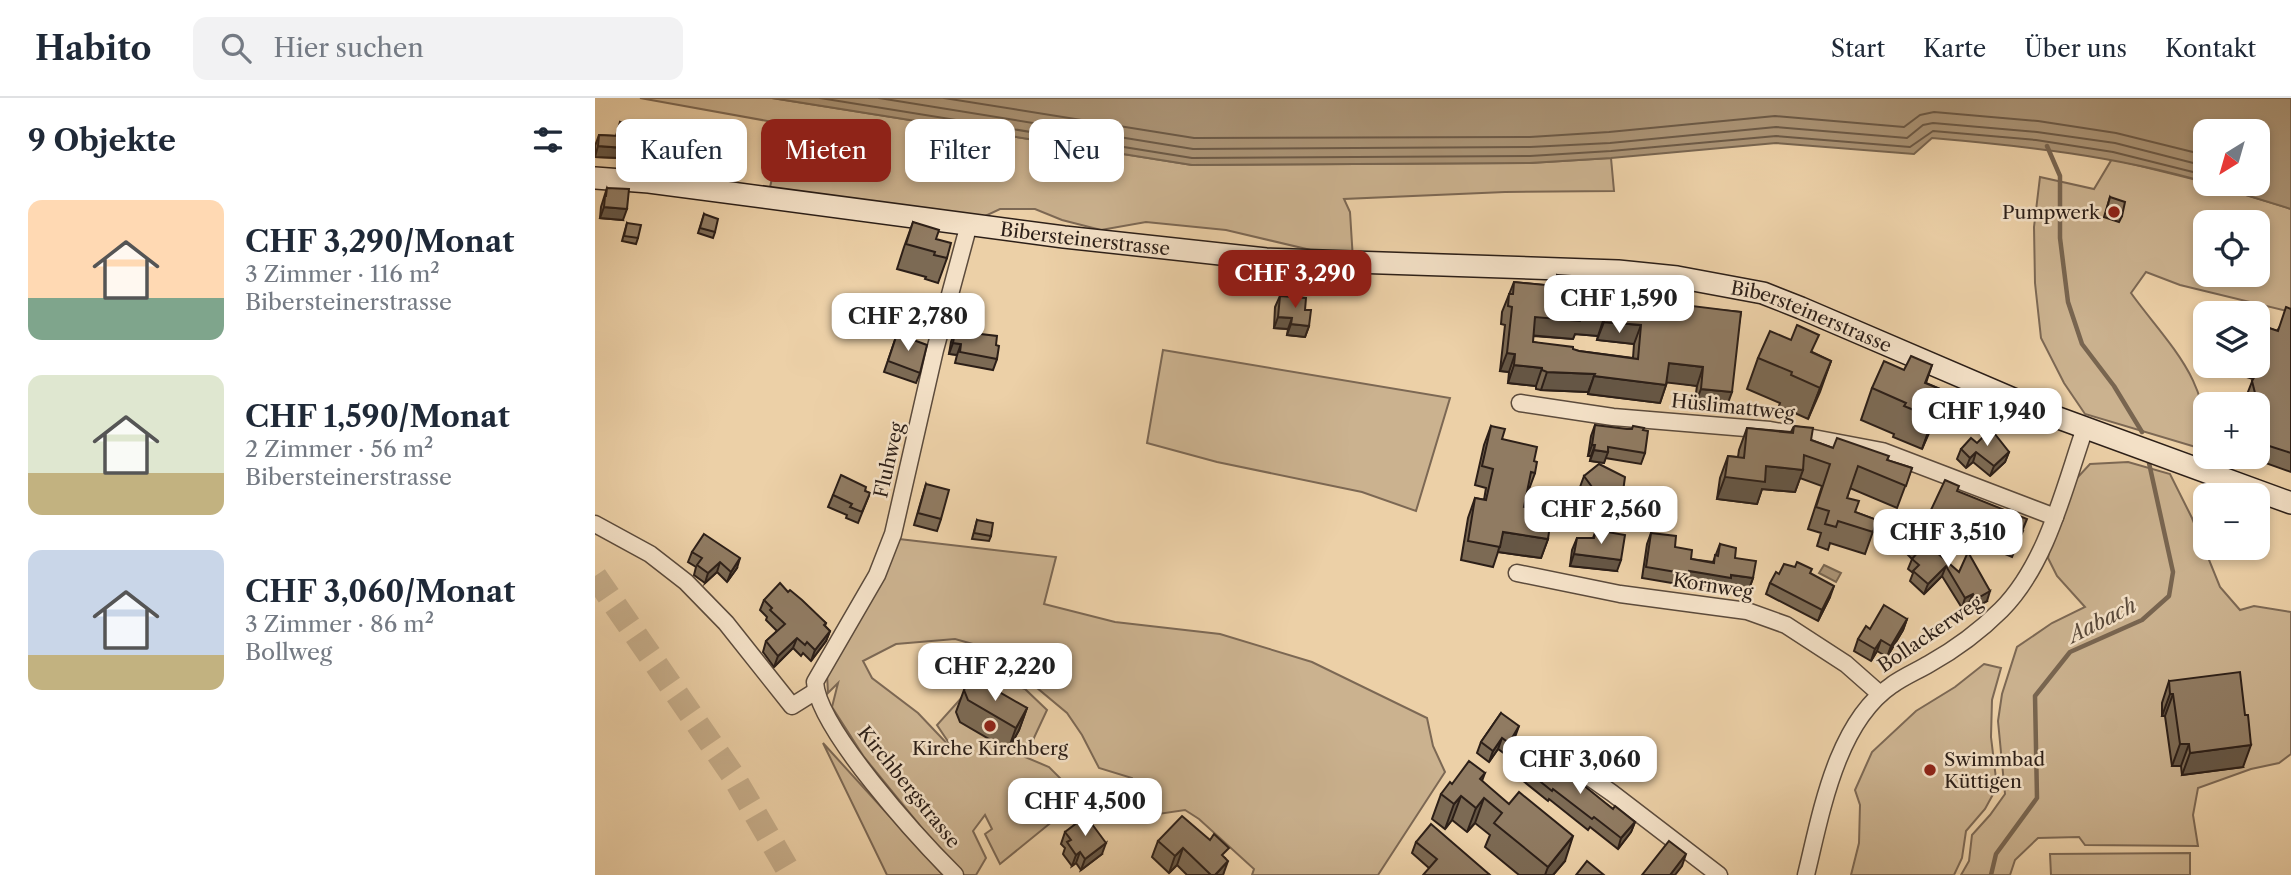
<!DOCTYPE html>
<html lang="de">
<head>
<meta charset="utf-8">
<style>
  :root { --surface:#fff; --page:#f2f2f3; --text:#1f2937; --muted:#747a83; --line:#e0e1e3; --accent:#8f2418 }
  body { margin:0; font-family:"Libre Caslon Text",serif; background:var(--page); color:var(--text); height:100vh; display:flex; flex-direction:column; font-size:26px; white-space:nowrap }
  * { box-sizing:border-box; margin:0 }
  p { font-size:23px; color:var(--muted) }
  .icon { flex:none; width:38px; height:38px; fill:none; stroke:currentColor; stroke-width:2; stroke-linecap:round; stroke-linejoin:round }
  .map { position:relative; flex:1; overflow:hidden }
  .sheet { display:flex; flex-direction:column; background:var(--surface); width:595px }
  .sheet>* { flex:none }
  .guide { position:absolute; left:21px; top:21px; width:665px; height:63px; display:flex; gap:14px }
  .needle { width:46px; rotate:217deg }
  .fabs { position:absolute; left:1598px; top:21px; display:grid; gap:14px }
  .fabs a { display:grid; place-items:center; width:77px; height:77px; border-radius:14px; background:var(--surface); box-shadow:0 4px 10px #0003; font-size:35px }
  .price { position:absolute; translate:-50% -60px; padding:0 16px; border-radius:14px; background:#fff; color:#222; font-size:23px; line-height:46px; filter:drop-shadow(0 2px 4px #0008) }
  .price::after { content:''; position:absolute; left:50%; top:42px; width:21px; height:16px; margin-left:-10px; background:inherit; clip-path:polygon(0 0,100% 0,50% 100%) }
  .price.active { background:var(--accent); color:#fff }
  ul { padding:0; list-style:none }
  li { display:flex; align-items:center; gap:21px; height:175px; padding:0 28px }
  li span { display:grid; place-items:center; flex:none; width:196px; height:140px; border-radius:14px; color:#555 }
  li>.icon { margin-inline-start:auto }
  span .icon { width:84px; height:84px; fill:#fffc; stroke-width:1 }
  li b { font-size:30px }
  h2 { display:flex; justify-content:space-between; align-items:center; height:84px; padding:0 28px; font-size:30px }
  .tag { padding:0 24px; border-radius:14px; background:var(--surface); box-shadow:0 4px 10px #0003; font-size:24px; line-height:63px }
  .tag.active { background:var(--accent); color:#fff }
  header { display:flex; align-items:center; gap:42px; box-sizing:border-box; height:98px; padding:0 35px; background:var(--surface); border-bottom:2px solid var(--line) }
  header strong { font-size:33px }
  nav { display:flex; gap:38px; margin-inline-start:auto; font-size:24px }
  .search { width:490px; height:63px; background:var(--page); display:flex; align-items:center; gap:18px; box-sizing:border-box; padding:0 24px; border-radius:14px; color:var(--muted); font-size:26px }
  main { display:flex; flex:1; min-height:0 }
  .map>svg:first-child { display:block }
</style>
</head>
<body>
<header>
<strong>Habito</strong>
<div class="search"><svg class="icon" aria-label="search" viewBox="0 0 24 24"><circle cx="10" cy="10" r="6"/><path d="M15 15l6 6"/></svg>Hier suchen</div>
<nav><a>Start</a><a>Karte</a><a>Über uns</a><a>Kontakt</a></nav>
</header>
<main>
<section class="sheet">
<h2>9 Objekte<svg class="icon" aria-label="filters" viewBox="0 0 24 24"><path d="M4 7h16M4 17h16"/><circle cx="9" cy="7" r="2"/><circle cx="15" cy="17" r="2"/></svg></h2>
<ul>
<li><span style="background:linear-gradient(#ffd9b3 70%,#7fa58c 0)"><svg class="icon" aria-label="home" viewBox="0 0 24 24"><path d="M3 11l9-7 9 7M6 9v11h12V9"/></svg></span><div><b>CHF 3,290/Monat</b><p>3 Zimmer · 116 m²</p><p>Bibersteinerstrasse</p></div></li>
<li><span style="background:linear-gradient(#dfe7d0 70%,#c2b280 0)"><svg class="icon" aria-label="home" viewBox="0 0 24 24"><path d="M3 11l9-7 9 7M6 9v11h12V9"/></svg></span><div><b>CHF 1,590/Monat</b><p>2 Zimmer · 56 m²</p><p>Bibersteinerstrasse</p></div></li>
<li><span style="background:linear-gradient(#c9d6e8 75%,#c2b280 0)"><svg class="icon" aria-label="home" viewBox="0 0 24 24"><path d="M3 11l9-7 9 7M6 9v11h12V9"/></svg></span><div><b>CHF 3,060/Monat</b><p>3 Zimmer · 86 m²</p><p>Bollweg</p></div></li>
</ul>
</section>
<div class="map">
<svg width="1696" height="777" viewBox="0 0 1696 777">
  <rect width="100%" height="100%" fill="#ecd0a7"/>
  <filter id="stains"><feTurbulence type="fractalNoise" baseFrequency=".00286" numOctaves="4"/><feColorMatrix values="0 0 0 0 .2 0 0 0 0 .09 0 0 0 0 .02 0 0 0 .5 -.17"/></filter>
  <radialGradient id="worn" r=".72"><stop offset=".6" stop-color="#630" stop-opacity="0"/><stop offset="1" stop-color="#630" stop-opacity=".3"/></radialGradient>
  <g fill="#cbb28f" stroke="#7c6854" stroke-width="2" fill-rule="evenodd">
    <polygon points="45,0 177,0 597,67 935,65 1016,60 1019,93 910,94 749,101 755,114 758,162 631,132 551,124 506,132 467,122 440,111 405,111 386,120 174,94 189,26"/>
    <path d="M 1517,61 L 1606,83 L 1696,111 L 1696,214 L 1585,187 L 1551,174 L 1536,195 C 1567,239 1625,291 1604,350 L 1490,316 L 1469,285 L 1446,240 L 1440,185 L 1439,129 L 1445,79 L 1499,91 ZM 1610,124 L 1662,124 L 1662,177 L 1610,177 Z"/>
    <polygon points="568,252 855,300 821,413 767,394 622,364 552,345"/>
    <polygon points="1533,364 1575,376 1597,420 1625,489 1645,512 1659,508 1696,514 1696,656 1684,665 1656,671 1603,690 1598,717 1603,748 1490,747 1484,739 1443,740 1420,762 1415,777 1366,777 1374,763 1377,737 1395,717 1410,696 1403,623 1407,596 1422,549 1457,525 1490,509 1462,478 1453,460 1460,419 1469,394 1495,366"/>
    <polygon points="304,441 461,459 449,506 520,524 625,536 717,564 832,620 838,648 850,674 783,777 657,777 659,771 604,721 590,712 550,718 537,680 504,670 487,637 472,615 417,569 385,548 360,541 301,546 268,563 277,580 323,615 360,654 342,627 387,577 430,591 452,612 430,659 454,669 481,696 480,705 405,766 390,736 397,731 390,717 378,733 391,760 381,777 369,777 344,751 269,659 237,609 243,585 233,595 232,576"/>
    <polygon points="1389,566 1406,570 1397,602 1396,639 1402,689 1390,711 1371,733 1367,760 1359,777 1256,777 1264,745 1265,707 1260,692 1277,654 1321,613 1360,589"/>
    <polygon points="228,645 348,777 292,777"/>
    <polygon points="1595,755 1595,777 1456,777 1455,756"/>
  </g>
  <g fill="#ab9476" stroke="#786550" stroke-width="2">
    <path d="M 177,0 L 1696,0 L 1696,111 L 1615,86 L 1662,86 L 1662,33 L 1610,33 L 1610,84 C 1520,58 1430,48 1337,40 L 1319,56 L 1181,45 L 1016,60 L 935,65 L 597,67 Z"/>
    <polygon points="1229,467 1246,475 1241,484 1224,475"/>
  </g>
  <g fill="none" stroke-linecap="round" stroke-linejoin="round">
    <g stroke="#6c5a47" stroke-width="2">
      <polyline points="225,0 597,60 935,58 1016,53 1181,38 1315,49 1338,33 1441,42 1518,54 1610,77"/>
      <polyline points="284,0 598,51 935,49 1015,45 1181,29 1312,40 1328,27 1338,25 1442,34 1520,45 1610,68"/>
      <polyline points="349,0 599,40 935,39 1014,34 1180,18 1309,29 1325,17 1339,14 1443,23 1521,35 1610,57"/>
    </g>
    <g stroke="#786550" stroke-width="4.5">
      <polyline points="1452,48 1465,78 1465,140 1473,204 1487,246 1519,288 1547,334"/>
      <polyline points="1396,777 1401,756 1442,700 1440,598 1475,554 1547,522 1574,498 1578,474 1554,365"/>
    </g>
    <polyline stroke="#c6ad8a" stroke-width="24" stroke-dasharray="24 12" stroke-linecap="butt" points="0,478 137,676 196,777"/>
    <g stroke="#5c4b3c" stroke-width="19">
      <g id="street">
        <polyline points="925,305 1018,319 1175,332 1287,353 1460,419"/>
        <polyline points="0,426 55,456 91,484 131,525 197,608 221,593"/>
        <polyline points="922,475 1025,496 1152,513 1191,527 1251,566 1285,596"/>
        <polyline points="957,653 1017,695 1124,777"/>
        <path d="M 360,777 C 324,741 223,631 220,584 L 282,477 L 298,436 L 340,252 L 374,126"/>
        <path d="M 1211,777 C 1226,716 1241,625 1297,587 C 1308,579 1322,573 1334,566 C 1359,552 1385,533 1406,512 C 1452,466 1469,390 1490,330"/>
      </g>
    </g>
    <g stroke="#2c1f18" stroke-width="24">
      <g id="secondary">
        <path id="s1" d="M 0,80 L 54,84 L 469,139 L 671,161 L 1023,173 L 1082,179 L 1168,195 L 1206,210 L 1458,318 L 1696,405"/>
      </g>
    </g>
    <use href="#street" stroke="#f3e0c6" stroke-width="16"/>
    <use href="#secondary" stroke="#f3e0c6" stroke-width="21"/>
  </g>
  <g fill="#7c6a54" stroke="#2c1f18" stroke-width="2" fill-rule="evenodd">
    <polygon points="25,24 61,41 67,62 63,72 24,69 25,60 0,59 0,48 4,37 21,38"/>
    <polygon points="115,39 139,82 107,78 111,50"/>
    <polygon points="12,90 28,122 5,120 6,109"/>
    <polygon points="1515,99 1527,118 1524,124 1509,119"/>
    <polygon points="109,116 120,134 118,140 103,135"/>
    <polygon points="318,124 341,141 352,160 343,185 330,181 331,179 302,171 309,149"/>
    <polygon points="32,125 43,140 41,146 27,143"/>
    <path d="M 962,177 L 989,191 L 993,200 L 1146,214 L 1130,313 L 1099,309 L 1102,288 L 1076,284 L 1072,284 L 1065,305 L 993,296 L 993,294 L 946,292 L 941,291 L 941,288 L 913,285 L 914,274 L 905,273 L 910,227 L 906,226 L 907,214 L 919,184 L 958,188 ZM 980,236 L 1003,238 L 1002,242 L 1039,246 L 1038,260 L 984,253 L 938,244 L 938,238 L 978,241 Z"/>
    <polygon points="685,198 710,212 714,228 710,239 692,237 693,231 679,230 680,209"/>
    <polygon points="1696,211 1696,374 1662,362 1666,350 1662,349 1662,306 1652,304 1651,299 1658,281 1636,274 1638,268 1662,268 1662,226 1682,233"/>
    <polygon points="360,233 401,247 402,261 398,272 360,265 362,257 354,256 356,244"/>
    <polygon points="302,236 325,275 321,285 289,274"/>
    <polygon points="1217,254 1236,263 1213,321 1184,308 1185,305 1152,291 1163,260"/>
    <polygon points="1337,267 1331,285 1350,293 1327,351 1298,339 1299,336 1266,322 1277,290 1309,272"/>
    <polygon points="1000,327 1050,355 1046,366 1010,360 1009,365 995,363 996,358 993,358 996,338"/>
    <polygon points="896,328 907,341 939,363 940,375 933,394 932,394 929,409 953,441 946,460 903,454 898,469 866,462 873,420 880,400 889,402 891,390 880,387 889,347"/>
    <polygon points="1199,328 1216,342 1238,350 1292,362 1317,370 1302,410 1255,390 1252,400 1260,414 1282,422 1270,456 1235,445 1233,452 1222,448 1226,435 1213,431 1227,388 1205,380 1200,394 1167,391 1162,406 1122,401 1125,380 1133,358 1143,359 1144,352 1152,330 1196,334"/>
    <polygon points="1382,345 1414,354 1410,364 1395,378 1378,364 1371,370 1362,361 1366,351"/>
    <polygon points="989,378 1023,412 985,406 989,395 985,389"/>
    <polygon points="331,386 346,421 342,433 319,427"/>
    <polygon points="270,393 275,395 263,425 251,420 252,417 233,409 238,397"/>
    <polygon points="1336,412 1428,433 1417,459 1332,423"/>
    <polygon points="382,422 396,438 394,443 377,441"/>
    <polygon points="1001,432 1022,473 975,468 977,452 982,440 998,440"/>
    <polygon points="1322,432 1333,447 1392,503 1378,511 1374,505 1367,510 1347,478 1329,496 1315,483 1318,475 1313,471 1317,461 1313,457"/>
    <polygon points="1056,435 1096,461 1118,464 1125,446 1140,460 1158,480 1154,491 1132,488 1131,491 1090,484 1089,487 1047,480 1052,446"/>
    <polygon points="97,454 142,470 132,484 122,474 110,485 99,477 101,469 93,464"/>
    <polygon points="1215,475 1235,499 1223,523 1171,496 1175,485"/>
    <polygon points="193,494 231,525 230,528 235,533 231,543 216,563 208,555 206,558 198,550 179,569 168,554 171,543 182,533 171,522 172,519 165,512 169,502"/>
    <polygon points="1312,521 1308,532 1292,559 1282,553 1276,563 1259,553 1263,541 1275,531"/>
    <polygon points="1574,583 1648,669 1587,677 1586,668 1577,668 1570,618 1567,618 1567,605"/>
    <polygon points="369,592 432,610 424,632 413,652 365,624 361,614"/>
    <polygon points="906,615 920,639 910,656 903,651 894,664 882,655 886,644"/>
    <polygon points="931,672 980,684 1018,711 1040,724 1036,734 1023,751 995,729 993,732 954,701 953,703 927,682"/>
    <polygon points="890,675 887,683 970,763 958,777 924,777 890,749 895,737 880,725 872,734 857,722 850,731 837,721 846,696 857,686"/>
    <polygon points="470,734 507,756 486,772 481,765 477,768 468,756 470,750 466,746"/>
    <polygon points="563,743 630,760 628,777 592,777 582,767 574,775 557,759"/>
    <polygon points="821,744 895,777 834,770 817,755"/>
  </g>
  <g fill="#655645" stroke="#2c1f18" stroke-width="2">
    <polygon points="3,48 29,50 25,60 0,59"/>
    <polygon points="28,58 67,62 63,72 24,69"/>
    <polygon points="111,67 143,71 139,82 107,78"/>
    <polygon points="9,109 32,111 28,122 5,120"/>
    <polygon points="987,218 1009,220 1003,238 980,236 978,241 933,237 940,219"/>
    <polygon points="683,219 697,220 693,231 679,230"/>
    <polygon points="1009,224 1046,227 1039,246 1002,242"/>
    <polygon points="696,226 714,228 710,239 692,237"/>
    <polygon points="358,245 366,246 362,257 354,256"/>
    <polygon points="912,255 920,256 914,274 905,273"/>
    <polygon points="1236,263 1225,294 1213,321 1225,290"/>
    <polygon points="1074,265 1108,269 1102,288 1067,284"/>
    <polygon points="919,267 947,270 941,288 913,285"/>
    <polygon points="952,274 1000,276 993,294 946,292"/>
    <polygon points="999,278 1071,287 1065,305 993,296"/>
    <polygon points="1106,291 1137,294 1130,313 1099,309"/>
    <polygon points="1350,293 1339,324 1327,351 1338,320"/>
    <polygon points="997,347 1000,347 996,358 993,358"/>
    <polygon points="999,352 1013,354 1009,365 995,363"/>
    <polygon points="1381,354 1378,364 1371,370 1375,360"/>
    <polygon points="1414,354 1410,364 1395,378 1399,368"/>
    <polygon points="1171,368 1208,372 1200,394 1167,391 1162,406 1122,401 1130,379"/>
    <polygon points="989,395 1027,401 1023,412 985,406"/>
    <polygon points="908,434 953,441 946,460 903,454"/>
    <polygon points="979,456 1026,462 1022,473 975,468"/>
    <polygon points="145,460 142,470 132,484 136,474"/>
    <polygon points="125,464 122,474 110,485 113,475"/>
    <polygon points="1351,468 1347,478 1329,496 1333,486"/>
    <polygon points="1094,473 1136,477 1158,480 1154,491 1132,488 1131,491 1090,484"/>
    <polygon points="1239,488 1235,499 1223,523 1227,512"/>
    <polygon points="1395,493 1392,503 1378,511 1381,501"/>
    <polygon points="1378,496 1374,505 1367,510 1370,500"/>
    <polygon points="1312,521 1308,532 1292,559 1296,548"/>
    <polygon points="235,533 231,543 216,563 220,552"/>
    <polygon points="202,540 198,550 179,569 183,558"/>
    <polygon points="1286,542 1282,553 1276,563 1280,551"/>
    <polygon points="1575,596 1578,596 1570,618 1567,618"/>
    <polygon points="432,610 424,632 413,652 421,630"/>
    <polygon points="924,628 920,639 910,656 914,645"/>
    <polygon points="907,640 903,651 894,664 898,653"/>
    <polygon points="1585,646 1594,646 1586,668 1577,668"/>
    <polygon points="1656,647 1648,669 1587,677 1595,655"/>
    <polygon points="866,698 857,722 850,731 859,706"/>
    <polygon points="889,700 880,725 872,734 881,710"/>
    <polygon points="1040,724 1036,734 1023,751 1026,740"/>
    <polygon points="978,738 970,763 958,777 950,777 953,769"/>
    <polygon points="511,745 507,756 486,772 490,761"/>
    <polygon points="588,750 582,767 574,775 580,758"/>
    <polygon points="485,754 481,765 477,768 481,757"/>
    <polygon points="1091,756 1087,768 1080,777 1075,777"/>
    <polygon points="633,763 628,777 620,777"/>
  </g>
  <g fill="#907b62" stroke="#2c1f18" stroke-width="2" fill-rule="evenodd">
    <polygon points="25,24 44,26 43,32 62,34 61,41 69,41 67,62 28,58 29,50 3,48 4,37 24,38"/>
    <polygon points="115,39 127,41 126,50 146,53 143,71 111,67"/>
    <polygon points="12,90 34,91 32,111 9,109 10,98 11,98"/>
    <polygon points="1515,99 1530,104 1527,118 1511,114"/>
    <polygon points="109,116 123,121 120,134 105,130"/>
    <polygon points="318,124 344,132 341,141 356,145 352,160 339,157 340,154 311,146"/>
    <polygon points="32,125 46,127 43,140 29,138"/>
    <path d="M 962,177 L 990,179 L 989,191 L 994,191 L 993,200 L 1048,205 L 1049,202 L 1146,214 L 1137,294 L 1106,291 L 1108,269 L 1082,266 L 1074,265 L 1071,287 L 999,278 L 1000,276 L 952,274 L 947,272 L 947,270 L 919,267 L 920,256 L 912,255 L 917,209 L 913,208 L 914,196 L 918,196 L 919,184 L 961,188 ZM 987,218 L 1009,220 L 1009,224 L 1046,227 L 1043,261 L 984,253 L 978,251 L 978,249 L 938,244 L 940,219 L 985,223 Z"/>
    <polygon points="685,198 711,200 710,212 716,212 714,228 696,226 697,220 683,219"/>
    <polygon points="1691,209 1696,211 1696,355 1668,346 1672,334 1665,332 1667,326 1662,325 1662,306 1651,306 1653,303 1661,299 1657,283 1667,266 1662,264 1662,226 1683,233"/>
    <polygon points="1202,227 1224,237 1216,254 1236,263 1225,290 1196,277 1197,274 1163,260 1175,233 1196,242"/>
    <polygon points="360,233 402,238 401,247 404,248 402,261 365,254 366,246 358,245"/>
    <polygon points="302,236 332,247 325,275 293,263"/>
    <polygon points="1316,258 1337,267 1330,285 1350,293 1338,320 1309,308 1311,305 1277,290 1289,263 1309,272"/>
    <polygon points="1000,327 1032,331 1037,331 1038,328 1049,330 1048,332 1053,333 1050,355 1013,349 1013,354 999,352 1000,347 997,347"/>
    <polygon points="896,328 910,331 907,341 942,349 939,363 942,364 940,375 936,374 929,409 957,413 953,441 908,434 905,449 873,443 880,400 891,402 898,371 887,368"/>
    <polygon points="1199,328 1218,330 1216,342 1238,350 1242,340 1294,358 1292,362 1317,370 1311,388 1263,368 1252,400 1264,403 1260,414 1282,422 1278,434 1243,423 1241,429 1230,426 1234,413 1221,409 1235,366 1209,357 1208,372 1171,368 1170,384 1130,379 1133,358 1149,360 1152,330 1198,335"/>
    <polygon points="1396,331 1414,354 1399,368 1381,354 1375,360 1366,351 1376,340 1382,345"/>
    <polygon points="1004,366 1030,379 1027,401 989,395 997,389 989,378"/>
    <polygon points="246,377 271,389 270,393 275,395 267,414 255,409 257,406 238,397"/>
    <polygon points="1350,382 1364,388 1362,393 1432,421 1421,448 1336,412"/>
    <polygon points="331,386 354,392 346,421 323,415"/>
    <polygon points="382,422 398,425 396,438 379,435"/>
    <polygon points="1001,432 1030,437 1026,462 979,456 982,440 999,440"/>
    <polygon points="1322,432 1334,442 1332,446 1364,474 1373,454 1395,493 1381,501 1378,496 1370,500 1351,468 1333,486 1318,473 1324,467 1317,461 1324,453 1316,447"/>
    <polygon points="1056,435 1081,438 1080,449 1097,452 1096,461 1119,465 1120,457 1123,458 1125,446 1141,450 1140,460 1161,463 1158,480 1136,477 1136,480 1094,473 1093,476 1051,469"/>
    <polygon points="109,436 145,460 136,474 125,464 113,475 102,467 107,460 97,454"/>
    <polygon points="1202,464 1217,471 1215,475 1239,488 1227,512 1175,485 1181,474 1184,476 1189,466 1200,469"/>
    <polygon points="185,485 193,494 195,492 207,502 231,525 229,527 235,533 220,552 212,544 210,547 202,540 183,558 171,543 190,526 175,512 177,510 169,502"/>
    <polygon points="1289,507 1312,521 1296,548 1286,542 1280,551 1263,541 1271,528 1275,531"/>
    <polygon points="1645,574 1650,617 1653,617 1656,647 1595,655 1594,646 1585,646 1578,596 1575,596 1574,583"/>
    <polygon points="380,583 391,589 392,587 432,610 421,630 373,602 369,592 372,585"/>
    <polygon points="906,615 924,628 914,645 907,640 898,653 886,644"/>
    <polygon points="944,655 980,684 982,682 1018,711 1020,708 1040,724 1026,740 999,719 997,721 958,691 957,693 931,672"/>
    <polygon points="874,663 890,675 885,681 914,706 924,694 978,738 953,769 899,725 907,715 889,700 881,710 866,698 859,706 846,696 855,684 857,686"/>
    <polygon points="491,718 511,745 490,761 485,754 481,757 472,744 476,742 470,734"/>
    <polygon points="587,718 615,742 619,736 634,750 627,757 633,763 620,777 616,777 588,750 580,758 563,743"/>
    <polygon points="836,726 895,777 828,777 842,761 821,744"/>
    <polygon points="1074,743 1091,756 1075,777 1047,777"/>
    <polygon points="992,763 1009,777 981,777"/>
  </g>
  <g fill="#8f2418" stroke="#f3e0c6" stroke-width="2.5">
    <circle cx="1519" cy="114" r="7"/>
    <circle cx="395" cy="628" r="7"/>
    <circle cx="1335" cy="672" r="7"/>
  </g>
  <g text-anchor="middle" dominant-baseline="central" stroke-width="5" stroke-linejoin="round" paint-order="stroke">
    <g font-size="19" fill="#2c1f18" stroke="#f3e0c6" text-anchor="end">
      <text x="1505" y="114">Pumpwerk</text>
      <text x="395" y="650" text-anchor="middle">Kirche Kirchberg</text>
      <text x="1349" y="661" text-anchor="start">Swimmbad<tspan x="1349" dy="22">Küttigen</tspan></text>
    </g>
    <g font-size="19" fill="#2c1f18" stroke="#f3e0c6">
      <text stroke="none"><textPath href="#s1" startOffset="494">Bibersteinerstrasse</textPath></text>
      <text stroke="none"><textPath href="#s1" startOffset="1228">Bibersteinerstrasse</textPath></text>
      <text transform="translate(1138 309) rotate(6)">Hüslimattweg</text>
      <text transform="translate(294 362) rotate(-77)">Fluhweg</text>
      <text transform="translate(1118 488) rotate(9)">Kornweg</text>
      <text transform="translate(1335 536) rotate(-34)">Bollackerweg</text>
      <text transform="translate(314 689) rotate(51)">Kirchbergstrasse</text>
    </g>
    <g font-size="21" font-style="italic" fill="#584839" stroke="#f3e0c6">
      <text transform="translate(1507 522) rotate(-27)">Aabach</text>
    </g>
  </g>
  <rect width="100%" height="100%" filter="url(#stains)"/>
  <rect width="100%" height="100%" fill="url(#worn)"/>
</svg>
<div class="fabs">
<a><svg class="needle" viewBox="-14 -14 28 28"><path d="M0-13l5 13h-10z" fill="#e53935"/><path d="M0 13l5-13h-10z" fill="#747a83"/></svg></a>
<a><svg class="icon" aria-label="locate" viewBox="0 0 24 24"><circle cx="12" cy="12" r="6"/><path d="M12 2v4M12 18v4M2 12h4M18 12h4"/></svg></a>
<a><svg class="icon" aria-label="layers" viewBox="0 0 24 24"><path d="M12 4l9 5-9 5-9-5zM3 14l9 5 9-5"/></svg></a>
<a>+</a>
<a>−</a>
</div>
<b class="price active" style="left:700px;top:212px">CHF 3,290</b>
<b class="price" style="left:1024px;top:237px">CHF 1,590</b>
<b class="price" style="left:313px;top:255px">CHF 2,780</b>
<b class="price" style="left:1392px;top:350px">CHF 1,940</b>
<b class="price" style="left:1006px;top:448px">CHF 2,560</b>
<b class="price" style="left:1353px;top:471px">CHF 3,510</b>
<b class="price" style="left:400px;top:605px">CHF 2,220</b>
<b class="price" style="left:985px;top:698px">CHF 3,060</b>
<b class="price" style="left:490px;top:740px">CHF 4,500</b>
<div class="guide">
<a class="tag">Kaufen</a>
<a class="tag active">Mieten</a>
<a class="tag">Filter</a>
<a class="tag">Neu</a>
</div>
</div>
</main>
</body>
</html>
